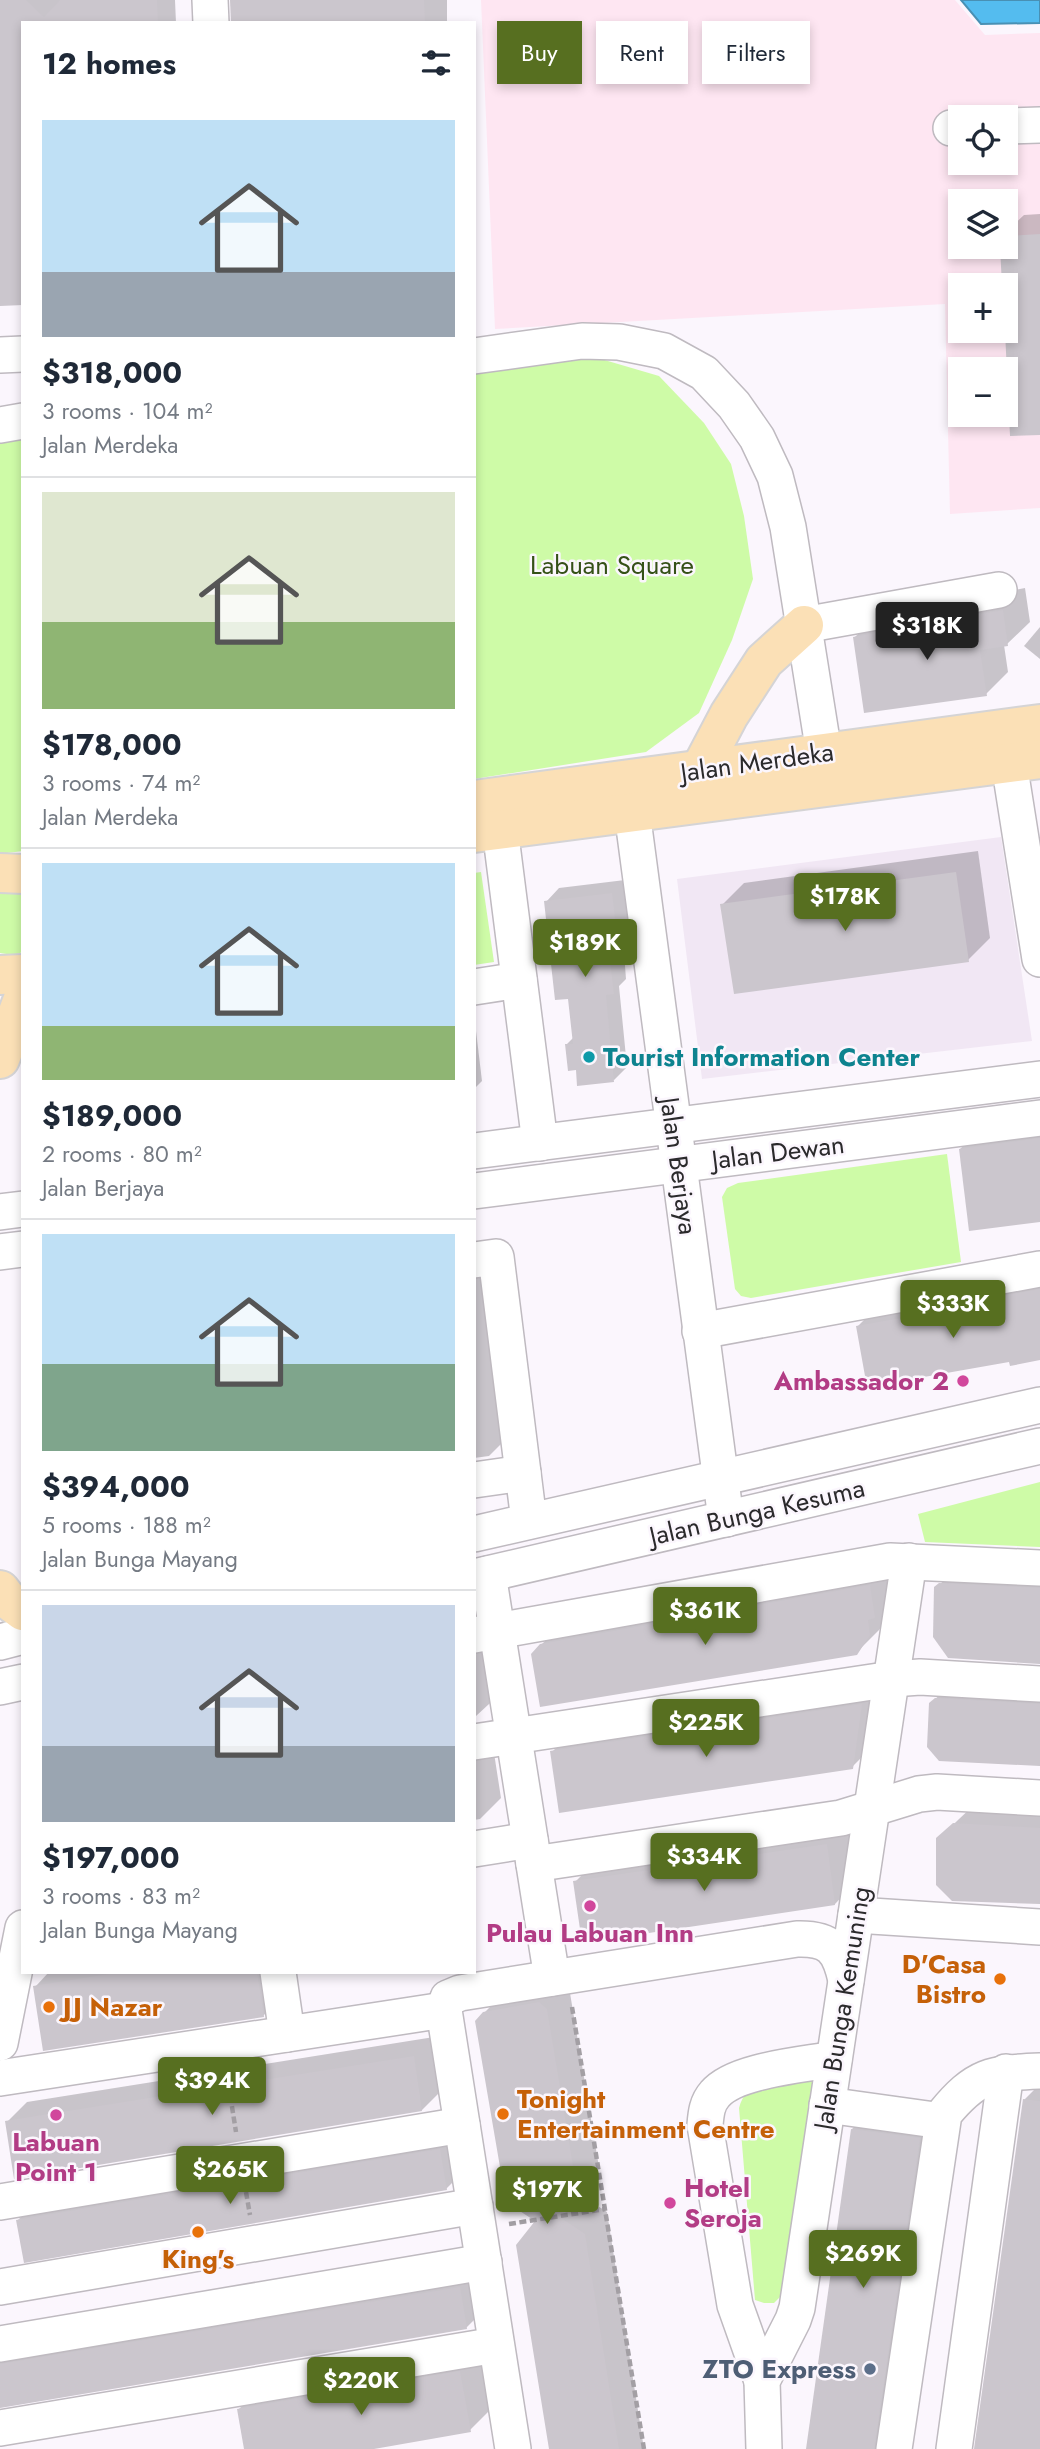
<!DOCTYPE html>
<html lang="en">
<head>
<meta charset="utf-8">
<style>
  :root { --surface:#fff; --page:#f6f6f7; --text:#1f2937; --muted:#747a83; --line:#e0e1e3; --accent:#576f20 }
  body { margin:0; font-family:Jost,sans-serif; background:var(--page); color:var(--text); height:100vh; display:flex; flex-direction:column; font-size:26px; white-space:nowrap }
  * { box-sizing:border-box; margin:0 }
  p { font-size:23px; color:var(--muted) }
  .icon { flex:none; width:38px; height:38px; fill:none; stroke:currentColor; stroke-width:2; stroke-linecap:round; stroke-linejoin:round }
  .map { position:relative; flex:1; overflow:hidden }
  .side { position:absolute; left:21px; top:21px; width:455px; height:1953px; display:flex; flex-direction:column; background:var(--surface); border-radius:0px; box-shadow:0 4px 10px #0003 }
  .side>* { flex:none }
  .top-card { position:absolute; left:497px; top:21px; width:438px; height:63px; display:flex; gap:14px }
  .fabs { position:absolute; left:948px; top:105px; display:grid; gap:14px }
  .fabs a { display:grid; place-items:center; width:70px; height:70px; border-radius:0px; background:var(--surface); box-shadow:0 4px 10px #0003; font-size:35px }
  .price { position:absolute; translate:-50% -60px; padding:0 16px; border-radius:7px; background:var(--accent); color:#fff; font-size:23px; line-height:46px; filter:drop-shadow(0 2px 4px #0008) }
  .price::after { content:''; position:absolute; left:50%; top:42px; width:21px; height:16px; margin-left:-10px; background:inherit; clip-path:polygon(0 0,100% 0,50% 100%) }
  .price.current { background:#222; color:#fff }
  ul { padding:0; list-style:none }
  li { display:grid; align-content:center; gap:14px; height:371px; padding:0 21px }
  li+li { border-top:2px solid var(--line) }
  li span { display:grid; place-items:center; height:217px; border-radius:0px; color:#555 }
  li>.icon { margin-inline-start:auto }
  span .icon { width:126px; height:126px; fill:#fffc; stroke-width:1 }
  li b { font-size:30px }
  h2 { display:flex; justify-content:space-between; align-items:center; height:84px; padding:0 21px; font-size:30px }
  .chip { padding:0 24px; border-radius:0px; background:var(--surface); box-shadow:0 4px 10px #0003; font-size:24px; line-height:63px }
  .chip.current { background:var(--accent); color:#fff }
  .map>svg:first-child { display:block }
</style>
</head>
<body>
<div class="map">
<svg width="1040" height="2449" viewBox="0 0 1040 2449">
  <rect width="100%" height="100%" fill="#fbf6fd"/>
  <polygon fill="#f1e7f4" points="1001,837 1032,1041 702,1079 677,879"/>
  <path fill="#fee6f2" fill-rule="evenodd" d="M 481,0 L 955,0 L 985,35 L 1040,33 L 1040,508 L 950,514 L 945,304 L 495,329 ZM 961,117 L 1006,117 L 1006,163 L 961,163 ZM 961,201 L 1006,201 L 1006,247 L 961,247 ZM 961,285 L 1006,285 L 1006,331 L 961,331 ZM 961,369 L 1006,369 L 1006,415 L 961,415 Z"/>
  <g fill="#cefba7">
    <polygon points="584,354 659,376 704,423 731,464 744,516 753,579 732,640 699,713 646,752 474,779 474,370"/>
    <polygon points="23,438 23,851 0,854 0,442"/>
    <polygon points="481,872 494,962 474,965 474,873"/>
    <polygon points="12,892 23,894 23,952 13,955 0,953 0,894"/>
    <polygon points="947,1154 961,1262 751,1298 741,1296 735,1289 722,1197 727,1188 738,1183"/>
    <polygon points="1040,1482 1040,1547 925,1542 918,1514"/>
    <path d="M 804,2074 L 815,2081 L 782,2295 L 774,2303 L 764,2303 L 755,2300 L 739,2108 C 746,2079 777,2080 804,2074 Z"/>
  </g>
  <polygon fill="#54bcef" stroke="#4890b4" stroke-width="2" points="961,0 1040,0 1040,23 981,24"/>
  <g fill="#0003">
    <polygon points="0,0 175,0 176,23 23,23 0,304"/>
    <polygon points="232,0 447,0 447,23 231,23"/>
    <polygon points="1040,214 1040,433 1006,285 1004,285 1002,247 1006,247 1006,232 1024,215"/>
    <polygon points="1025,588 1030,622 1007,644 1004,645 1008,672 986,694 855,637 877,615"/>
    <polygon points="1040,627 1040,659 1024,646"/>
    <polygon points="978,851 990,938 968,960 722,905 744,883"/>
    <polygon points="625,880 632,944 624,952 626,979 619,986 627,1067 614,1080 577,1068 566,1045 574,1037 570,997 546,902 559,888"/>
    <polygon points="474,1014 482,1081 474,1089"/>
    <polygon points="1040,1121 1040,1220 960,1149 981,1129"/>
    <polygon points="474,1252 479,1252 510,1435 489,1456 474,1458"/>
    <polygon points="1040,1273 1040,1359 1011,1360 858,1326 879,1305"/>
    <polygon points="892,1564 892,1611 879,1630 856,1653 541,1645 564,1622"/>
    <polygon points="958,1567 1040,1571 1040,1654 936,1588"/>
    <polygon points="491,1636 501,1693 476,1716 475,1722 480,1734 492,1740 501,1798 480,1819 474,1820 474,1639"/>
    <polygon points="953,1682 1040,1687 1040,1760 930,1704"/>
    <polygon points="883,1683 874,1745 852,1767 552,1752 574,1729"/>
    <polygon points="977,1802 1040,1806 1040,1902 938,1839"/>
    <polygon points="849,1823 857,1881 835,1904 575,1882 597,1860"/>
    <polygon points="49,1972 282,1972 285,1993 263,2016 35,1987"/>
    <polygon points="569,1987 599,2167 578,2193 607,2212 644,2449 551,2449 538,2221 484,2013 507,1990"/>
    <polygon points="434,2037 442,2090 422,2110 7,2122 27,2102"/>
    <polygon points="1040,2084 1040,2449 976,2449 1024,2100"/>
    <polygon points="875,2107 941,2116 895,2449 808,2449 852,2129"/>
    <polygon points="460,2130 466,2169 446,2189 18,2220 38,2200"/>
    <polygon points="481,2265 488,2306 466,2328 0,2406 0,2349"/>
    <polygon points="482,2350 492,2408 470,2430 364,2449 246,2449 239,2409 261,2387"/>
  </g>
  <g fill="#cbc6cd">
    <polygon points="0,0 26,0 44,17 60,0 157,0 158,23 23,23 23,305 0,306"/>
    <polygon points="230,0 424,0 425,23 231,23"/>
    <polygon points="1040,234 1040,435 1010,436 1005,331 1006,285 1002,285 1000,247 1006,247 1006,236"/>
    <polygon points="1003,610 1008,646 980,650 987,696 864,713 853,637"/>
    <polygon points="956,872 969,962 734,994 720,904"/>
    <polygon points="612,893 620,959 610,960 614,994 606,995 614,1082 577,1086 576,1070 568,1071 565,1044 573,1044 568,999 555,1000 544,901"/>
    <polygon points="1040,1138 1040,1222 969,1231 959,1149"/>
    <polygon points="1040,1289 1040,1360 1010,1366 1009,1362 867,1387 856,1326 997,1301 997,1297"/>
    <polygon points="939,1583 1040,1588 1040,1664 948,1658 933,1637 934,1587"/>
    <polygon points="870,1585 875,1618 868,1620 870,1635 857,1655 540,1707 531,1654 540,1644"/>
    <polygon points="935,1698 1040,1704 1040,1766 939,1761 927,1747 929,1703"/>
    <polygon points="862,1704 853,1769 559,1813 550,1751"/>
    <polygon points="953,1823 1040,1828 1040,1904 952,1901 936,1885 936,1838"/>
    <polygon points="827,1844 835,1905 582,1943 573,1881"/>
    <polygon points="121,1972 257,1972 264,2017 43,2051 33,1986"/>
    <polygon points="539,2002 547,2009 577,2190 558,2216 585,2234 619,2449 549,2449 516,2245 535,2221 506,2202 475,2021 483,2012"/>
    <polygon points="414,2056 422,2111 14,2179 5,2121"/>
    <polygon points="1023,2099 1040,2101 1040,2449 974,2449"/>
    <polygon points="851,2129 920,2138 874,2449 806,2449"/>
    <polygon points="440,2149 447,2190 24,2263 16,2220"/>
    <polygon points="460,2287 467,2329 0,2408 0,2364"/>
    <polygon points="460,2371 471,2432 374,2449 244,2449 237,2409"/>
  </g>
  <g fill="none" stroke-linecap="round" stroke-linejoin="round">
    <g stroke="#bfbac0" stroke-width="38">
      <g id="minor">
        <polyline points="210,0 211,23"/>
        <polyline points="1006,126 1040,125"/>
        <polyline points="951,128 961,127"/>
        <polyline points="0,355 23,354"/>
        <polyline points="474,356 582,341 619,342 664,351 704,373 734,405 757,438 775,476 788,527 824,753"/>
        <polyline points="0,425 23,421"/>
        <polyline points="804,625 999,590"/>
        <polyline points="1009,763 1040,959"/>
        <polyline points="632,812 726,1519"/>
        <polyline points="500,829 540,1143"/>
        <polyline points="474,987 519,980"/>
        <polyline points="474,1151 1040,1079"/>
        <polyline points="474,1191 1040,1118"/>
        <polyline points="0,1212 23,1209"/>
        <polyline points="0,1252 23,1249"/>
        <polyline points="474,1260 496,1257 529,1521"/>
        <polyline points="700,1331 1040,1269"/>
        <polyline points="474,1480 523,1473"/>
        <polyline points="474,1534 1040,1405"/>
        <polyline points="488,1574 552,1978"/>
        <polyline points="474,1577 1040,1446"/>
        <polyline points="474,1635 890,1561 1040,1568"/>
        <polyline points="0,1642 23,1636"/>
        <polyline points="0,1687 23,1682"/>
        <polyline points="474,1742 892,1679 920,1677 1040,1684"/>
        <polyline points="474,1849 530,1840"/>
        <polyline points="534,1864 841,1818 919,1794 937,1792 1040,1798"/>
        <polyline points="856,1915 1040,1927"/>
        <polyline points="278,1972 287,2034"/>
        <polyline points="0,2043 23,1928"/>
        <polyline points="0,2078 444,2010"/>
        <polyline points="827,2105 942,2121"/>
        <polyline points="0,2202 462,2125"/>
        <polyline points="0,2287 475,2206"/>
        <polyline points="0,2344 484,2262"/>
        <path d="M 762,2381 L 735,2305 L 705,2125 C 706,2113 707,2103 715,2094 C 735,2070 803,2065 834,2059"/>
        <polyline points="0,2428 496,2345"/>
        <path d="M 513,2449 L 444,2010 L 448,1998 L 460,1993 L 797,1939 C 830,1938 839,1949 846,1980"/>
        <polyline points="764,2449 762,2381 793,2320 797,2308 909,1561"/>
        <path d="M 894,2449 L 944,2114 C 976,2075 991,2073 1040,2071"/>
        <polyline points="954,2449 1006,2072"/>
      </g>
    </g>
    <g stroke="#d5d4d5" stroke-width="42">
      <g id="major">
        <polyline points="700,770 729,715 764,661 804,625"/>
        <polyline points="474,800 1040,724"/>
        <polyline points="474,833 1040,759"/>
        <polyline points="0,873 23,874"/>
        <polyline points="0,975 23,974"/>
        <polyline points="0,1059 23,999"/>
        <polyline points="0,1590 7,1599 23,1611"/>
      </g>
    </g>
    <g stroke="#a39fa4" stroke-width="4.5" stroke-dasharray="7 3.5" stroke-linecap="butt">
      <polyline points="572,2007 644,2449"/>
      <polyline points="227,2075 236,2132"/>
      <polyline points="246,2192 250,2215"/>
      <polyline points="509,2224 605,2209"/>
    </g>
    <use href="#minor" stroke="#fff" stroke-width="35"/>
    <use href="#major" stroke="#fbe0b6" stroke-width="38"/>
  </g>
  <circle fill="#0f9aa8" stroke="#fbf6fd" stroke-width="2.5" cx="589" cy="1057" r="7"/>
  <g fill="#d1479c" stroke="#fbf6fd" stroke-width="2.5">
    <circle cx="963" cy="1381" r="7"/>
    <circle cx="590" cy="1906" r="7"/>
    <circle cx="56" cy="2115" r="7"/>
    <circle cx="670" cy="2203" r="7"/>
  </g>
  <g fill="#e8710a" stroke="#fbf6fd" stroke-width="2.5">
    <circle cx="1000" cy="1979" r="7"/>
    <circle cx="49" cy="2007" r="7"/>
    <circle cx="503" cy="2114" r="7"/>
    <circle cx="198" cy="2232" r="7"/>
  </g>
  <circle fill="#5c6f8a" stroke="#fbf6fd" stroke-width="2.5" cx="870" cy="2369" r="7"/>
  <g text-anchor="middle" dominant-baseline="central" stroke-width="5" stroke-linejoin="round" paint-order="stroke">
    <g font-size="26" fill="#355117" stroke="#fbf6fd">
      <text x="612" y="565">Labuan Square</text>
    </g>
    <g font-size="26" fill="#2b2a2c" stroke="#fbf6fd">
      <text transform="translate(757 762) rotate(-8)">Jalan Merdeka</text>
      <text transform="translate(778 1152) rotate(-7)">Jalan Dewan</text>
      <text transform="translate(679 1166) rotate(82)">Jalan Berjaya</text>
      <text transform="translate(757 1512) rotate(-13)">Jalan Bunga Kesuma</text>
      <text transform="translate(842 2008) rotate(-81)">Jalan Bunga Kemuning</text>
    </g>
    <g font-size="26" font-weight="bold" fill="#0d838f" stroke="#fbf6fd" text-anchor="start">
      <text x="603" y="1057">Tourist Information Center</text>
    </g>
    <g font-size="26" font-weight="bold" fill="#b23c85" stroke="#fbf6fd">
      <text x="949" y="1381" text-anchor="end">Ambassador 2</text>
      <text x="590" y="1933">Pulau Labuan Inn</text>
      <text x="56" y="2142">Labuan<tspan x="56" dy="30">Point 1</tspan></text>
      <text x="684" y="2188" text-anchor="start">Hotel<tspan x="684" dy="30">Seroja</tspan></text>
    </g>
    <g font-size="26" font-weight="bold" fill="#c56008" stroke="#fbf6fd" text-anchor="start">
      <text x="986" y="1964" text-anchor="end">D'Casa<tspan x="986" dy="30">Bistro</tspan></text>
      <text x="63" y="2007">JJ Nazar</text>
      <text x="517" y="2099">Tonight<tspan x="517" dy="30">Entertainment Centre</tspan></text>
      <text x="198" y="2259" text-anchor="middle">King's</text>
    </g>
    <g font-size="26" font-weight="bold" fill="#4e5e75" stroke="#fbf6fd" text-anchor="end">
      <text x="856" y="2369">ZTO Express</text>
    </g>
  </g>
</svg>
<div class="fabs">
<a><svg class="icon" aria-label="locate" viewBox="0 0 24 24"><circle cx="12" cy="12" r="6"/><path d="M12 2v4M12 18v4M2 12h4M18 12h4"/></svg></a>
<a><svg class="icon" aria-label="layers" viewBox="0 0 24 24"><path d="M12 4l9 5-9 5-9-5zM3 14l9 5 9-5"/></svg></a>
<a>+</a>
<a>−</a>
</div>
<b class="price current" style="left:927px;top:662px">$318K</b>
<b class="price" style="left:845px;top:933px">$178K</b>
<b class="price" style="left:585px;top:979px">$189K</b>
<b class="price" style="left:953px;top:1340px">$333K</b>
<b class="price" style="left:705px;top:1647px">$361K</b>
<b class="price" style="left:706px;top:1759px">$225K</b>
<b class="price" style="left:704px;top:1893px">$334K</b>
<b class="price" style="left:212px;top:2117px">$394K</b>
<b class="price" style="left:230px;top:2206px">$265K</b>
<b class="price" style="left:547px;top:2226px">$197K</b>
<b class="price" style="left:863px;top:2290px">$269K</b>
<b class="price" style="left:361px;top:2417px">$220K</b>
<div class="top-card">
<a class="chip current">Buy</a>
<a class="chip">Rent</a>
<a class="chip">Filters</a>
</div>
<section class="side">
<h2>12 homes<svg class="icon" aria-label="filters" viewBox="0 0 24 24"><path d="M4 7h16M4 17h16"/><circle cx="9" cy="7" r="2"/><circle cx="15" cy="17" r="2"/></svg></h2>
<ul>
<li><span style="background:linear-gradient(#bfe0f5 70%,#9aa5b1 0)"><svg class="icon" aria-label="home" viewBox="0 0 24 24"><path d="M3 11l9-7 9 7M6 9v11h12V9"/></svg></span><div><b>$318,000</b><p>3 rooms · 104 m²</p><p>Jalan Merdeka</p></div></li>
<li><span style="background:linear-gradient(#dfe7d0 60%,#8fb573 0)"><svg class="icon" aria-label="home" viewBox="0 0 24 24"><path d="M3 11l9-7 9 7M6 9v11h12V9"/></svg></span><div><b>$178,000</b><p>3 rooms · 74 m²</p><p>Jalan Merdeka</p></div></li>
<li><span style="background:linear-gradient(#bfe0f5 75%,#8fb573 0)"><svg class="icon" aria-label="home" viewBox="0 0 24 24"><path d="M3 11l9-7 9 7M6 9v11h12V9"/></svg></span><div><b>$189,000</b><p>2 rooms · 80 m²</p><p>Jalan Berjaya</p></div></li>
<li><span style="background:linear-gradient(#bfe0f5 60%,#7fa58c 0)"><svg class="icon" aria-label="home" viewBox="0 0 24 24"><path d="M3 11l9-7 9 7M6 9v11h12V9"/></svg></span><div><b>$394,000</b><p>5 rooms · 188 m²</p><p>Jalan Bunga Mayang</p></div></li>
<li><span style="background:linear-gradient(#c9d6e8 65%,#9aa5b1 0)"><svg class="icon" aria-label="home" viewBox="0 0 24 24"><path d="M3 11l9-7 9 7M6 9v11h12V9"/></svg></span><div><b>$197,000</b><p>3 rooms · 83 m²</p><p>Jalan Bunga Mayang</p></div></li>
</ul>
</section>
</div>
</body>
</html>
